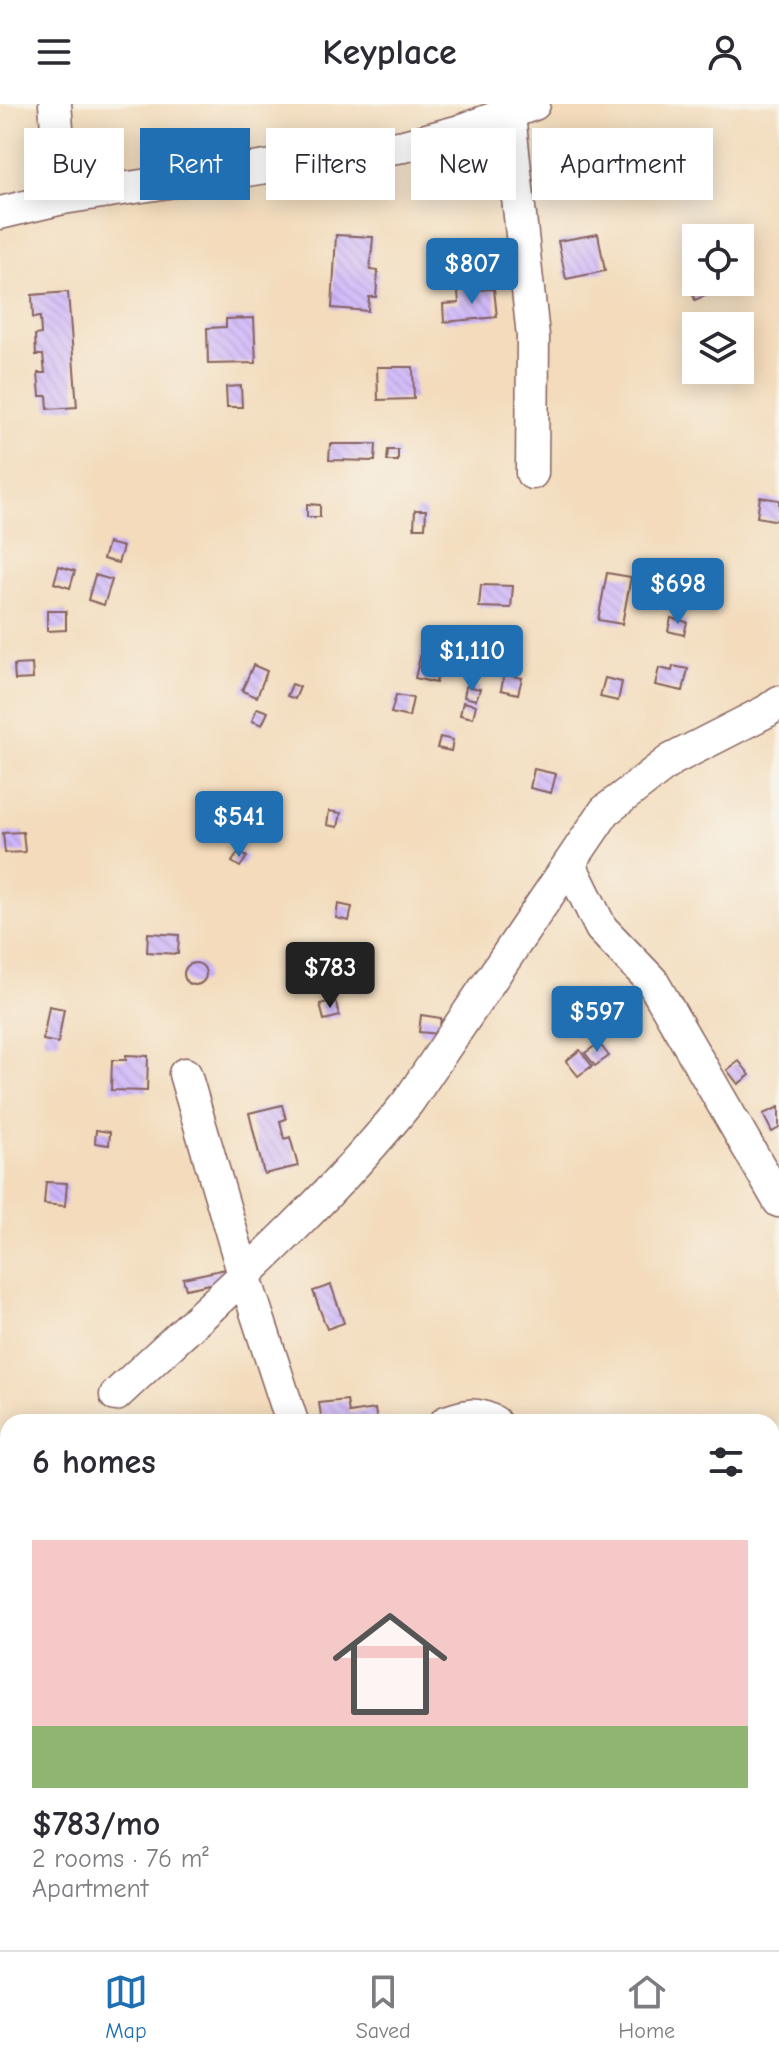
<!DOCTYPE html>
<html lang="en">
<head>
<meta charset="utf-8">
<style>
  :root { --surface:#fff; --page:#f2f2f3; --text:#2b2b33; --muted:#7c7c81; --line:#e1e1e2; --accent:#1f6fb2 }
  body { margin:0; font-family:"Comic Neue",sans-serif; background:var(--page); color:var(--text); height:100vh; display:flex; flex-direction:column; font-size:30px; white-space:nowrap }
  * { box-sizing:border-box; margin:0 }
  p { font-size:26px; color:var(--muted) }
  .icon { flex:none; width:44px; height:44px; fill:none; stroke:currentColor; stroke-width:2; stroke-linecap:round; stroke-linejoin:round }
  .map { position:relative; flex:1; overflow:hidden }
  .drawer { position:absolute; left:0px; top:1310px; width:780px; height:536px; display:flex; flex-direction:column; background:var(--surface); border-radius:24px 24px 0 0; box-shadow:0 4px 20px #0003 }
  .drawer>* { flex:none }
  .banner { position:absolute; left:24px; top:24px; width:732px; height:72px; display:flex; gap:16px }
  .buttons { position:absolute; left:682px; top:120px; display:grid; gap:16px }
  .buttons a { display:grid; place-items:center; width:72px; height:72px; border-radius:0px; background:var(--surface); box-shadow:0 4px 20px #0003; font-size:40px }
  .price { position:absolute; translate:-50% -68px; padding:0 18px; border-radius:8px; background:var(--accent); color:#fff; font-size:26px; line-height:52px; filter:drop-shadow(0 2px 4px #0008) }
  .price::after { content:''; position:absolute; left:50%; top:48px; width:24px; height:18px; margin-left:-12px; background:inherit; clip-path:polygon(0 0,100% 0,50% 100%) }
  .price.active { background:#222; color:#fff }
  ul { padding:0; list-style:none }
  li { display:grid; align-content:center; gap:16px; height:424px; padding:0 32px }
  li span { display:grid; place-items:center; height:248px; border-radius:0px; color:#555 }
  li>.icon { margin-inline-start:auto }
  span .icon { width:144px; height:144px; fill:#fffc; stroke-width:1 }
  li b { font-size:34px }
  h2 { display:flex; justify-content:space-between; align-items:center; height:96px; padding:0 32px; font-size:34px }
  .tag { padding:0 28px; border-radius:0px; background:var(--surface); box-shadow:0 4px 20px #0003; font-size:28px; line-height:72px }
  .tag.active { background:var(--accent); color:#fff }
  header { display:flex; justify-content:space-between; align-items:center; height:104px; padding:0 32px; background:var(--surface); font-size:36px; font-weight:700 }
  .tabs { display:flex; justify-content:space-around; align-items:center; height:112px; border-top:2px solid var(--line); background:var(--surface); font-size:22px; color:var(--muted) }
  .tabs a { display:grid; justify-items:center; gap:4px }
  .tabs .active { color:var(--accent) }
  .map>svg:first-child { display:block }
</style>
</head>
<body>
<header><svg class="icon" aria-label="menu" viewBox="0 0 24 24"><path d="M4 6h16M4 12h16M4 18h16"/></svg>Keyplace<svg class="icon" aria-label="person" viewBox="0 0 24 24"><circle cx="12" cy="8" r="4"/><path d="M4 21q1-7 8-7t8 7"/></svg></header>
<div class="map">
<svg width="779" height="1846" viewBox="0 0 779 1846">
  <defs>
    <pattern id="building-back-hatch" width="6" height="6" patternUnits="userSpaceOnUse" patternTransform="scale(2)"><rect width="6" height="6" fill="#cdb5fa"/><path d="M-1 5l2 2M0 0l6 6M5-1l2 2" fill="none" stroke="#b29bd6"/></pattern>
  </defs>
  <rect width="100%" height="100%" fill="#f7f3e8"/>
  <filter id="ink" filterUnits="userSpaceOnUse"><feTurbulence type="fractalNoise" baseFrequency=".0125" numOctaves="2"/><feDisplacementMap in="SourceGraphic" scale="16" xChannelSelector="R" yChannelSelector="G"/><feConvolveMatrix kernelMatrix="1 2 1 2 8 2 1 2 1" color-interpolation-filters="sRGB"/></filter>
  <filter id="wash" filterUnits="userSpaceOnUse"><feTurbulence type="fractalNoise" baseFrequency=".006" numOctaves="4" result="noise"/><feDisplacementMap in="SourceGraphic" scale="32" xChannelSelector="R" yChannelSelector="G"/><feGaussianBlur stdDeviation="1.8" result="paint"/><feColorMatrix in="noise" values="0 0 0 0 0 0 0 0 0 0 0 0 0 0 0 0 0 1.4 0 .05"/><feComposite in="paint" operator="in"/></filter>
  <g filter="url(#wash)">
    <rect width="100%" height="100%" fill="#f3dbbb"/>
    <g id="blocks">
      <g fill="url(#building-back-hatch)">
        <polygon points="598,130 605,167 566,175 558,137"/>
        <polygon points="336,131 373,133 370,166 378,167 376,193 369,193 368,207 332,204"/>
        <polygon points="696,173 696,178 727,178 729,182 695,196 687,176"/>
        <polygon points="468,181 477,186 494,185 497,213 444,218 443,200 459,199 458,188"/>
        <polygon points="68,188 77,303 48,305 47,292 40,292 38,269 45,269 43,251 36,251 35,231 41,230 40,213 33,214 32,191"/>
        <polygon points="254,214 256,259 208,260 207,224 226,223 226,215"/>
        <polygon points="377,263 413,263 414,295 378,296"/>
        <polygon points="241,282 242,303 227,303 226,283"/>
        <polygon points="330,340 376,340 375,357 329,356"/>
        <polygon points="388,346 398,346 398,357 387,357"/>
        <polygon points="760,393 779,396 779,417 757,413"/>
        <polygon points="307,400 320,401 320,413 307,413"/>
        <polygon points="415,406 426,406 425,424 414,424"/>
        <polygon points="108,439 123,443 118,459 103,455"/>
        <polygon points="59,462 75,467 70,484 54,479"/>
        <polygon points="607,469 631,473 622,520 598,516"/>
        <polygon points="95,471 112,476 104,501 88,496"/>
        <polygon points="481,481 513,482 511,504 479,503"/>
        <polygon points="47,507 66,507 66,526 47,527"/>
        <polygon points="671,514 687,518 684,531 668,527"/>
        <polygon points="423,541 444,546 436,579 415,574"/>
        <polygon points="32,560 33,575 15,576 14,561"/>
        <polygon points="253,561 267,567 257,593 242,587"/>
        <polygon points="673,562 688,565 683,587 655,581 659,564 672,567"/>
        <polygon points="504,570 522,574 518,590 501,586"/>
        <polygon points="605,574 622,578 618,597 600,593"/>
        <polygon points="292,580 300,583 295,595 287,592"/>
        <polygon points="466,582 480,585 476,596 464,593"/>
        <polygon points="396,591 413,594 409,613 391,609"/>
        <polygon points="463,598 476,601 473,614 460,611"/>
        <polygon points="257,604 268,608 262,621 252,617"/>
        <polygon points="440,633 453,636 451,647 437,644"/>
        <polygon points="534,665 556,670 551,689 530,684"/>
        <polygon points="329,707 341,709 338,723 327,721"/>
        <polygon points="23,728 25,748 5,749 3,729"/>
        <polygon points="239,747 247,753 240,763 232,758"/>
        <polygon points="338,800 352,803 349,817 336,814"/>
        <polygon points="148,829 179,831 178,850 147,848"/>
        <circle cx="195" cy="870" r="11"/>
        <polygon points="335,896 340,912 324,916 320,900"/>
        <polygon points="49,902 64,905 58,939 43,936"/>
        <polygon points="421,911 441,914 439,930 419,928"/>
        <polygon points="599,939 609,952 595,962 585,949"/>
        <polygon points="580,946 592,962 578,972 566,957"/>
        <polygon points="126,951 148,952 147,987 111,986 112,956 126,956"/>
        <polygon points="739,957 750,971 738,980 727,966"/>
        <polygon points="282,1001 286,1015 280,1017 284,1035 290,1033 298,1062 264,1070 249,1009"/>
        <polygon points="779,1003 779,1024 772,1028 763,1010"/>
        <polygon points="96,1026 110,1028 109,1041 95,1039"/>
        <polygon points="46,1078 67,1079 65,1102 44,1100"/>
        <polygon points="226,1165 229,1176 186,1185 183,1174"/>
        <polygon points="331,1181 344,1219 327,1225 313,1187"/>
        <polygon points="347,1296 349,1309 375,1305 377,1318 322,1318 319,1299"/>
        <rect x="772" y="1404" width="7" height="18"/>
        <polygon points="772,1424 779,1424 779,1458 772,1459"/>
        <polygon points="779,1736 779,1770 776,1770 773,1737"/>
        <polygon points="772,1788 774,1788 776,1814 772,1814"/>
        <polygon points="775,1827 779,1835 779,1846 760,1846 758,1838 772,1838 772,1828"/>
        <rect x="212" y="1838" width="54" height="8"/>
        <polygon points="314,1838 337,1838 335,1846 312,1846"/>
        <polygon points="502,1838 520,1838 522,1846 503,1846"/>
        <polygon points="707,1838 718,1838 720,1846 709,1846"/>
        <polygon points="414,1839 433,1842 433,1846 413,1846"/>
      </g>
    </g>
  </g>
  <g filter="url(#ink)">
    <use href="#blocks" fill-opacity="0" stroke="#85615d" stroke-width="2"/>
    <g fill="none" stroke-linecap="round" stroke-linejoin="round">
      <g stroke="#85615d" stroke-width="35">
        <g id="minor">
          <polyline points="55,0 63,94"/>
          <polyline points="509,11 533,232 532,369"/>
          <polyline points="0,109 63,94 404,42 457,28 534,0"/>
          <polyline points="570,761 601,824 652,877 779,1097"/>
          <polyline points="185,970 244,1171 292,1318"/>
          <path d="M 116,1291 C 216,1197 322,1105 408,998 L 605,707 L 671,656 L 767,607 L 779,598"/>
          <path d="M 446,1318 C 466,1311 475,1308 494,1318"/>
          <polyline points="772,1517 779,1517"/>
          <polyline points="0,1540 8,1545"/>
          <polyline points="0,1811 8,1811"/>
          <polyline points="127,1838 138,1846"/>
          <polyline points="679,1838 682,1846"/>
          <polyline points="169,1846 169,1838"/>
        </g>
      </g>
      <use href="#minor" stroke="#fff" stroke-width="32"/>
    </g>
  </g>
</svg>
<div class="buttons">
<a><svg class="icon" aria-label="locate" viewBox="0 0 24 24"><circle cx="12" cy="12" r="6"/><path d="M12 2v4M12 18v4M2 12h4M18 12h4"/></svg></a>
<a><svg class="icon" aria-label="layers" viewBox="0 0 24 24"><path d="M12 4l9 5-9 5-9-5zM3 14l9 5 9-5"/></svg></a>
</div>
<b class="price" style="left:472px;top:202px">$807</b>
<b class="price" style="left:678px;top:522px">$698</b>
<b class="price" style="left:472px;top:589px">$1,110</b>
<b class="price" style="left:239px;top:755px">$541</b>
<b class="price active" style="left:330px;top:906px">$783</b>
<b class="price" style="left:597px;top:950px">$597</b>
<div class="banner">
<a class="tag">Buy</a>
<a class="tag active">Rent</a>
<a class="tag">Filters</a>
<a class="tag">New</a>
<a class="tag">Apartment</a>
</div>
<section class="drawer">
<h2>6 homes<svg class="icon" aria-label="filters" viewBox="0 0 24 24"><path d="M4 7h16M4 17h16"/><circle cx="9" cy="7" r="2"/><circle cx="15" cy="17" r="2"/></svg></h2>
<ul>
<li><span style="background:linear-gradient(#f6c9c9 75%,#8fb573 0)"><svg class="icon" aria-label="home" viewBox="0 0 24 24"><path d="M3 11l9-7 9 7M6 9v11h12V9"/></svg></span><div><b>$783/mo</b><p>2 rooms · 76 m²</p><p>Apartment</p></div></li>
</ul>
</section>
</div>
<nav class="tabs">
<a class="active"><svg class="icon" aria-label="map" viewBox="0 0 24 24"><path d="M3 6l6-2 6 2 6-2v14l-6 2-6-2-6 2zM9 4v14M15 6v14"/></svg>Map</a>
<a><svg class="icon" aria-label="saved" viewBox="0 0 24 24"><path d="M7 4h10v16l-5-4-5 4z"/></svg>Saved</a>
<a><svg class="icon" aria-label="home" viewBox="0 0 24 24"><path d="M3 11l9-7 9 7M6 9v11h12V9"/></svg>Home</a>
</nav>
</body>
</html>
